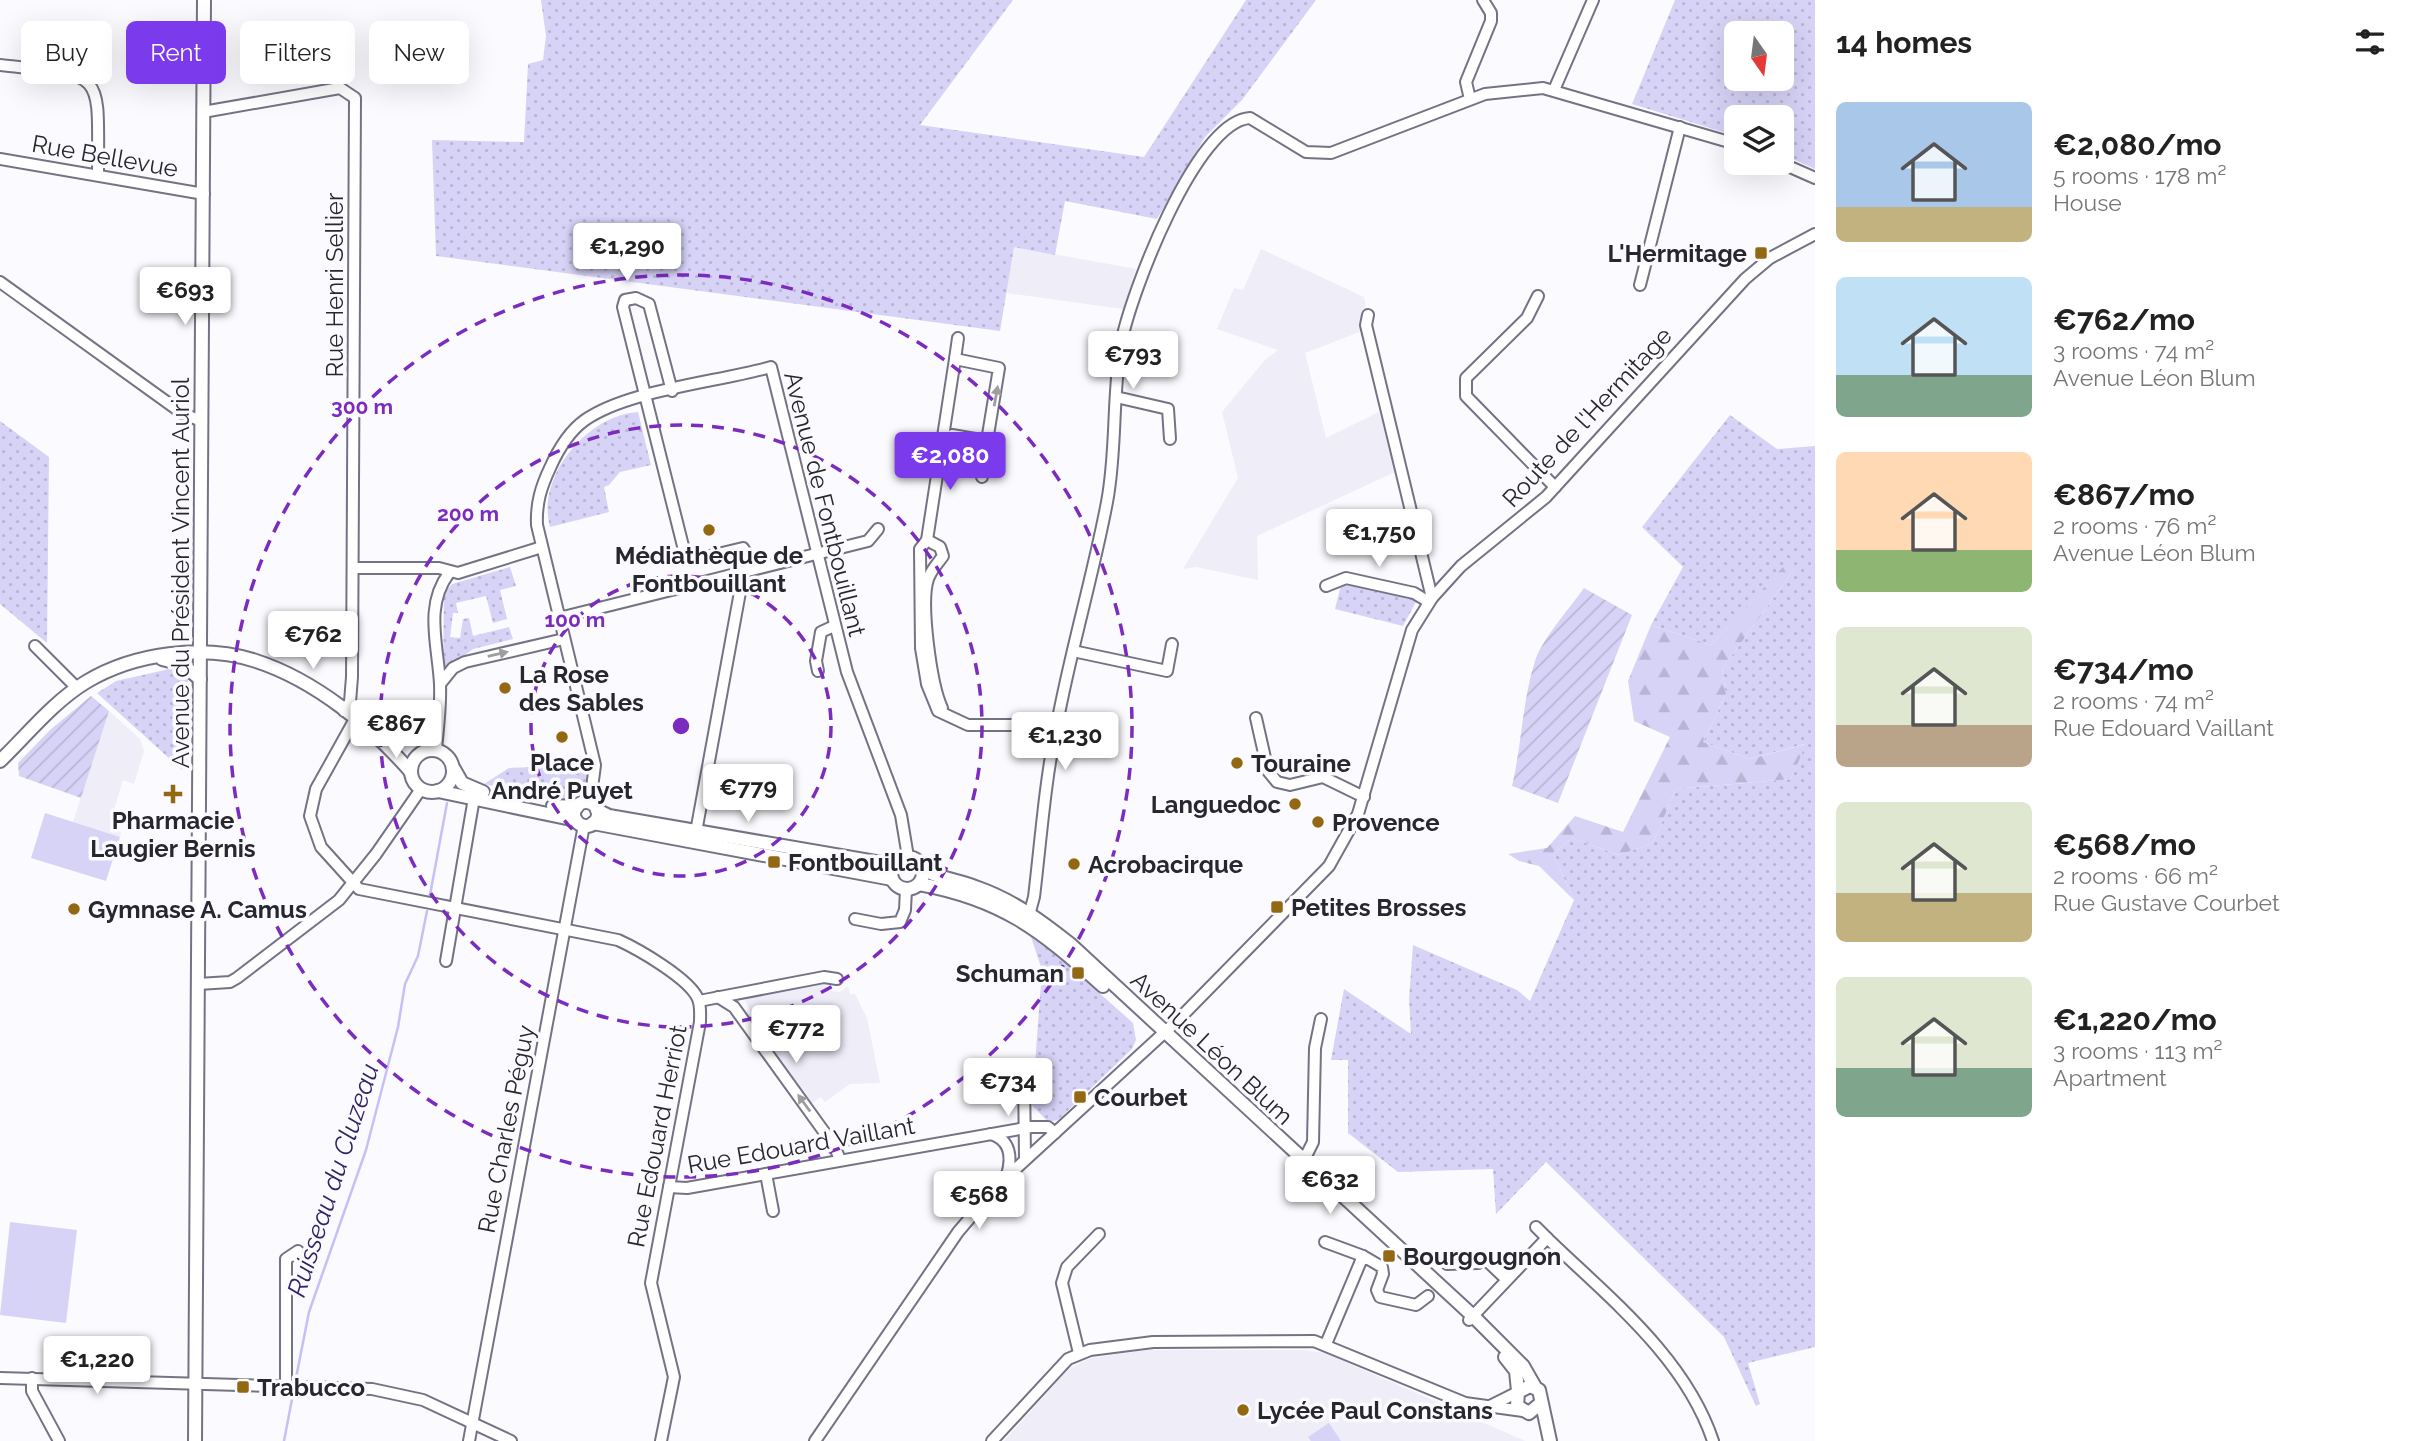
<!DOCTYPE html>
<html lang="en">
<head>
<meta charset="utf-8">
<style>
  :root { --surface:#fff; --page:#f2f2f2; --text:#222; --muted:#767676; --accent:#7c3aed }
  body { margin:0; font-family:Raleway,sans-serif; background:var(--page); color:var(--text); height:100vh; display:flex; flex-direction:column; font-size:26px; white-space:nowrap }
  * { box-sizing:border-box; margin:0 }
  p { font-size:23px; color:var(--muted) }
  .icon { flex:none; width:38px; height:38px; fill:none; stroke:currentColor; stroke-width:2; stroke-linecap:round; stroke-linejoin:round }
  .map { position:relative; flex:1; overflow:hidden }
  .details { display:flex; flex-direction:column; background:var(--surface); width:595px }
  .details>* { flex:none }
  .top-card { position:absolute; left:21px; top:21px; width:665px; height:63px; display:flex; gap:14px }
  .needle { width:46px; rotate:166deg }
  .fabs { position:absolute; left:1724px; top:21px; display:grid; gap:14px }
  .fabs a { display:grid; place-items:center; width:70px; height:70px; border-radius:10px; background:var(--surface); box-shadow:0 7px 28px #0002; font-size:35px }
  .price { position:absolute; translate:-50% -60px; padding:0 16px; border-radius:7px; background:#fff; color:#222; font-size:23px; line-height:46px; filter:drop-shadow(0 2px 4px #0008) }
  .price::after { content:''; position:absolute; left:50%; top:42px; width:21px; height:16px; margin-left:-10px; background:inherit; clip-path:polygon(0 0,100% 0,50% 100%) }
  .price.on { background:var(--accent); color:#fff }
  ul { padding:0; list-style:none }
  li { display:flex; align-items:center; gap:21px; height:175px; padding:0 21px }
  li span { display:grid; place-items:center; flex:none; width:196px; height:140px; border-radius:10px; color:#555 }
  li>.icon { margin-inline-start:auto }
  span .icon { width:84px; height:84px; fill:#fffc; stroke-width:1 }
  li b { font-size:30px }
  h2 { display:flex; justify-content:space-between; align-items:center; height:84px; padding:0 21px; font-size:30px }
  .tag { padding:0 24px; border-radius:10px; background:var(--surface); box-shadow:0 7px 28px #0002; font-size:24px; line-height:63px }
  .tag.on { background:var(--accent); color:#fff }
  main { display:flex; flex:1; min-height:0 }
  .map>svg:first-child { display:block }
</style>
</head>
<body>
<main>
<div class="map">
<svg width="1815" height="1441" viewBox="0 0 1815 1441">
  <defs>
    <pattern id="grass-dots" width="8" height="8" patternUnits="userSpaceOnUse" patternTransform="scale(1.75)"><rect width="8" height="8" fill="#d6d3f7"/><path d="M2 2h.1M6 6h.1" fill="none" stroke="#b8b5d4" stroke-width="1.8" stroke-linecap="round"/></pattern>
    <pattern id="forest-firs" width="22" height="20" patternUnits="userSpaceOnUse" patternTransform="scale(1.75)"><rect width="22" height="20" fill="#d6d3f7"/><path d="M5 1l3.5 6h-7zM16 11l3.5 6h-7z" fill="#b8b5d4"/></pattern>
    <pattern id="garden-furrows" width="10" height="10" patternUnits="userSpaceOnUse" patternTransform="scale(1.75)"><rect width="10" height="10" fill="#d6d3f7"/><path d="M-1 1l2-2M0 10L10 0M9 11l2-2" fill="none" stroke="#b8b5d4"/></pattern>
  </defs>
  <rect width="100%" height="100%" fill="#fbfafe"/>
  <g fill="#eeedf8">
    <polygon points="1014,247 1136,269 1123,309 1006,293"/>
    <polygon points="1261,249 1364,297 1366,306 1360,323 1362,331 1305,353 1326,438 1379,412 1395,472 1257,536 1258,580 1196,567 1183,569 1238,478 1222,412 1265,360 1278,350 1217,329 1234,288 1243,290"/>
    <polygon points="109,711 140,739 144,751 134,784 123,780 113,813 115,814 111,828 121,832 120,837 73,822"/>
    <polygon points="823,983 829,991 840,992 848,986 850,994 855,994 867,1018 880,1083 850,1084 825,1102 821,1097 812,1103 759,1031 744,998"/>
    <polygon points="1148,1350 1304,1350 1325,1353 1525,1441 1004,1441 1068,1369 1091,1358"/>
  </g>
  <g fill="url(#grass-dots)" fill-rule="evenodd">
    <polygon points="541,0 1013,0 920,125 1144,157 1246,0 1316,0 1242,100 1205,137 1157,219 1065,201 1055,255 1014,247 1000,331 436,256 432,140 524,142 528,64 543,60 546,36"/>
    <path d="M 1675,0 L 1815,0 L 1815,169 L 1782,154 L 1782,117 L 1736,117 L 1736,136 L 1632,104 ZM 1736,33 L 1782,33 L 1782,79 L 1736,79 Z"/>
    <path d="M 638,412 L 651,465 L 620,472 L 609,485 L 604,487 L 609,512 L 550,527 C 536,476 588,415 638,412 Z"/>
    <polygon points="1730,415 1777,449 1815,446 1815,1347 1748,1363 1760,1404 1756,1406 1724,1337 1546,1162 1496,1214 1493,1169 1398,1172 1348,1133 1348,1060 1331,1060 1344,989 1411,1034 1409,999 1413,945 1517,990 1530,1001 1574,900 1553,854 1572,838 1619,855 1653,843 1676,789 1791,779 1805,744 1750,759 1703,742 1726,694 1722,669 1793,571 1784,567 1711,645 1651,625 1683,567 1642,527"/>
    <polygon points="0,421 49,457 47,643 0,604"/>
    <polygon points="510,567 516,586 500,590 507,619 493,623 486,596 456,603 458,613 453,613 450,637 460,638 463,619 469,618 473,636 509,627 513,639 473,649 443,671 444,594 452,584"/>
    <polygon points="1342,581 1414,596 1417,600 1403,626 1335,609"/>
    <polygon points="174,668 188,679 187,766 182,770 97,693 116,681"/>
    <polygon points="586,755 589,767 583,792 565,801 484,784 509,768 533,767"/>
    <polygon points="1031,937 1059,957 1133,1023 1136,1040 1132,1049 1058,1120 1048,1122 1032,1105 1042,970"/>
  </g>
  <polygon fill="url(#forest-firs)" points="1784,566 1793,571 1722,669 1726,694 1703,742 1750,759 1806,744 1791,779 1676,789 1653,843 1619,855 1572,838 1553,854 1574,900 1539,866 1519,861 1508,854 1547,848 1575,816 1623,832 1670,737 1634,721 1628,681 1651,625 1711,645"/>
  <g fill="url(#garden-furrows)">
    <path d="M 1584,588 L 1632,615 L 1558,803 L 1512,786 C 1522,744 1522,702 1535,661 C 1542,639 1570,608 1584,588 Z"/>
    <polygon points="91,696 109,711 81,798 19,776 18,763 50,730"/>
  </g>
  <g fill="#d6d3f7">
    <polygon points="45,813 120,837 106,881 31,858"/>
    <polygon points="10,1222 77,1230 66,1323 0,1315"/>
    <polygon points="1329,1423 1341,1441 1311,1441 1308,1437"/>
  </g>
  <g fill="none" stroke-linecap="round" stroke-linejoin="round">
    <g stroke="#c5c0f8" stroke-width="2.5">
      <polyline points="430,895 447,803"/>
      <polyline points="296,1378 309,1312 366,1150 398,1027 405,984 418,956 427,911"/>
      <polyline points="284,1441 293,1394"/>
    </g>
    <g stroke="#747385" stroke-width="14">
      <g id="minor">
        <path d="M 0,65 C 107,77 98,68 98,175"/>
        <polyline points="1554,90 1593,0"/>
        <polyline points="1470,99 1466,82 1491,21 1491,13 1483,0"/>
        <polyline points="203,112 340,88 355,98 352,677 350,702 344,711"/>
        <polyline points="0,159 204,194"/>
        <polyline points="1781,163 1815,178"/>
        <polyline points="0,282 182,413 201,421"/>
        <polyline points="1640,285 1680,127"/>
        <polyline points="1538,296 1527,318 1466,378 1466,396 1555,487"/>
        <polyline points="1368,315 1366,325 1432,598"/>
        <polyline points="955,359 958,338"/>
        <polyline points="672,391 649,304 636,298 625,300 623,307 685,554 697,559 743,548 747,554 696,832"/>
        <polyline points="1116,397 1168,409 1170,439"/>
        <polyline points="943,440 952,435 987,441 999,368 955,359 927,540 920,549 921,648 927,684 938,711 968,725 1056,725"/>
        <polyline points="982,477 987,441"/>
        <path d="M 927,540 L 940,547 L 943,556 C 938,563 931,570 928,579 C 920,603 931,684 942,708"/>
        <polyline points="353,568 439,568 458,573 542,547"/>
        <polyline points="1326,586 1346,578 1414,593 1429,602"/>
        <polyline points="559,618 868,541 878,529"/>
        <polyline points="35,646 77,688"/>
        <polyline points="1073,651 1167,671 1172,644"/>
        <polyline points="818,671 816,661 821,632 834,626"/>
        <polyline points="440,684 453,668 465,662 564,639"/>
        <polyline points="1256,718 1268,771 1277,782 1290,785 1323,777 1364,797"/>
        <path d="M 355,719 L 316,789 L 310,816 L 321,847 L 359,889 L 618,940 C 638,949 690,979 698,999 C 701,1006 700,1014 700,1022 L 651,1283 L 674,1377 L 661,1441"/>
        <path d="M 436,749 C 438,728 441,705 440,684 C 438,645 424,606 449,573"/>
        <path d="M 590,803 L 595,765 L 537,525 C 536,503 541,487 550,468 C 558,450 568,432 585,420 C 628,390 718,382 771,367 L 847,672 L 901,815 L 908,857"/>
        <polyline points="855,919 881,924 900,922 905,910 906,889"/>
        <path d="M 1028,919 L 1034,897 C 1041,839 1045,780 1057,724 C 1071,649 1093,576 1107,502 C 1117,450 1112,396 1121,344 C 1130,295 1196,121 1250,118 L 1306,152 L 1331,153 L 1485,94 L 1543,88 L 1736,144"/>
        <polyline points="446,961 474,798"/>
        <polyline points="198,984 230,982 237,978 339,900 376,854 421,789"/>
        <polyline points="718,997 734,1007 835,1147 840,1160"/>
        <polyline points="699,1001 824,977 837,979"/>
        <polyline points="1024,1074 1025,1159"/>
        <path d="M 991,1134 C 1011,1140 1012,1158 1007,1175"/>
        <polyline points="1303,1162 1313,1142 1315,1048 1321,1019"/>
        <polyline points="766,1174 773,1211"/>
        <polyline points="669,1187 687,1188 1031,1127 1048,1127 1055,1133"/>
        <polyline points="1536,1227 1547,1238"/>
        <polyline points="1325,1242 1363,1256"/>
        <polyline points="1447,1264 1478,1263 1484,1258 1506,1279"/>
        <path d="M 1469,1320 L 1547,1238 C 1609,1298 1685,1357 1713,1441"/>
        <polyline points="1326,1344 1363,1256 1382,1267 1383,1274 1377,1290 1380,1297 1416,1305 1428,1296"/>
        <polyline points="1079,1353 1062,1283 1067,1267 1099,1234"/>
        <polyline points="0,1378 372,1389 423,1400 511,1441"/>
        <polyline points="32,1378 32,1391 59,1441"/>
        <polyline points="286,1386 286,1259 298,1251"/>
        <polyline points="1490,1406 1518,1392"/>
        <polyline points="469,1441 584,825"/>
        <polyline points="815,1441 958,1232 998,1185 1178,1020 1329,866 1358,814 1412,630 1432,598 1461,566 1546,497 1745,279 1770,258 1815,234"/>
        <polyline points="992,1441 1068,1359 1090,1350 1153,1342 1314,1341 1465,1403 1523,1411"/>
      </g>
    </g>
    <g stroke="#747385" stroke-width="16">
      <g id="major">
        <polyline points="162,659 182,664 200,679"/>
        <circle cx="432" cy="771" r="21"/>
        <path d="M 0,761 C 27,735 53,702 86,682 C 134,653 203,644 256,661 C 315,680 372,727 411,772"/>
        <polyline points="454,769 462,783 483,792"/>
        <polyline points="438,791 576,820"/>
        <circle cx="586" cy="814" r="12"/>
        <polyline points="553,806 577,807"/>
        <polyline points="597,810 609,816 893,865"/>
        <polyline points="593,823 892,879"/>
        <circle cx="907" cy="873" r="16"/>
        <path d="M 922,869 C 940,879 959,880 978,888 C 1014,901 1041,921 1070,944 L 1473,1316 L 1523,1366 L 1535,1387"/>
        <path d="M 919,884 C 1003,899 1042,931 1103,986"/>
        <polyline points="1505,1357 1516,1371 1518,1391"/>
        <polyline points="1541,1403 1529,1413 1517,1406 1518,1392 1530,1386 1539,1390 1550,1441"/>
        <polyline points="195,1441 204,0"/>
      </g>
    </g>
    <use href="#minor" stroke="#fff" stroke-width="10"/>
    <use href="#major" stroke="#fff" stroke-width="12"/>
  </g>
  <defs><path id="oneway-solid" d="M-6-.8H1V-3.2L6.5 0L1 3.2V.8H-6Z" transform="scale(1.75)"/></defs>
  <g fill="#9e9ea1">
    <use href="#oneway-solid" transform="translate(996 396) rotate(-80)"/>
    <use href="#oneway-solid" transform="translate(498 654) rotate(-13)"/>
    <use href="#oneway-solid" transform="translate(804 1103) rotate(-126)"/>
  </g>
  <g fill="none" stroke="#7b2cbf" stroke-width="3.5" stroke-dasharray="12 9">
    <circle cx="681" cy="726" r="150"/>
    <circle cx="681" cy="726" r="301"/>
    <circle cx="681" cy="726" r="451"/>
  </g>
  <g fill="#936812" stroke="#fbfafe" stroke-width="2.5">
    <rect x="1754" y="246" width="14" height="14" rx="3.5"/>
    <circle cx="709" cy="530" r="7"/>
    <circle cx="505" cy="688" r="7"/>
    <circle cx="562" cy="737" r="7"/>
    <circle cx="1237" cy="763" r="7"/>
    <path d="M169.5 783.5h7v7h7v7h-7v7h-7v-7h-7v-7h7z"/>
    <circle cx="1295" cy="804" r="7"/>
    <circle cx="1318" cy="822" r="7"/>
    <rect x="767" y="855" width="14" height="14" rx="3.5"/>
    <circle cx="1074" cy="864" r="7"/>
    <rect x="1270" y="900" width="14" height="14" rx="3.5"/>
    <circle cx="74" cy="909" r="7"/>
    <rect x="1071" y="966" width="14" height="14" rx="3.5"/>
    <rect x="1073" y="1090" width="14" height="14" rx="3.5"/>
    <rect x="1382" y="1249" width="14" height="14" rx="3.5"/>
    <rect x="236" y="1380" width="14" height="14" rx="3.5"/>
    <circle cx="1243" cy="1410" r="7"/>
  </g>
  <g text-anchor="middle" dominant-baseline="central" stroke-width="7" stroke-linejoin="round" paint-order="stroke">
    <g font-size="24" fill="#27272e" stroke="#fbfafe">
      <text transform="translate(105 156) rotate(10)">Rue Bellevue</text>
      <text transform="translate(334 285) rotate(-90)">Rue Henri Sellier</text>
      <text transform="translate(1587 417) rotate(-47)">Route de l'Hermitage</text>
      <text transform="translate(825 504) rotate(76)">Avenue de Fontbouillant</text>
      <text transform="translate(180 573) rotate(-90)">Avenue du Président Vincent Auriol</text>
      <text transform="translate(1212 1048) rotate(43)">Avenue Léon Blum</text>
      <text transform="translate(506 1129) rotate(-79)">Rue Charles Péguy</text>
      <text transform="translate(657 1136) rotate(-79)">Rue Edouard Herriot</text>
      <text transform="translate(801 1145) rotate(-10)">Rue Edouard Vaillant</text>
    </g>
    <g font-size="24" font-weight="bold" fill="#27272e" stroke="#fbfafe" text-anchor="start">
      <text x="1747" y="253" text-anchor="end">L'Hermitage</text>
      <text x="709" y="555" text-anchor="middle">Médiathèque de<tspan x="709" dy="28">Fontbouillant</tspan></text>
      <text x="519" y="674">La Rose<tspan x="519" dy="28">des Sables</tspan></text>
      <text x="562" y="762" text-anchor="middle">Place<tspan x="562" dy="28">André Puyet</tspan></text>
      <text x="1251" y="763">Touraine</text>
      <text x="1281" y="804" text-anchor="end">Languedoc</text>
      <text x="173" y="820" text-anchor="middle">Pharmacie<tspan x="173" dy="28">Laugier Bernis</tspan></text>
      <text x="1332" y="822">Provence</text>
      <text x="788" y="862">Fontbouillant</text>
      <text x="1088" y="864">Acrobacirque</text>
      <text x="1291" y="907">Petites Brosses</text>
      <text x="88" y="909">Gymnase A. Camus</text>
      <text x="1064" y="973" text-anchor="end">Schuman</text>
      <text x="1094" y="1097">Courbet</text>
      <text x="1403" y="1256">Bourgougnon</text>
      <text x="257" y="1387">Trabucco</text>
      <text x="1257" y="1410">Lycée Paul Constans</text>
    </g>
    <g font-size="26" font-style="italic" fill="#322363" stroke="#fbfafe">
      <text transform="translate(333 1180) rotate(-72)">Ruisseau du Cluzeau</text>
    </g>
  </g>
  <circle cx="681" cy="726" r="10" fill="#7b2cbf" stroke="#fbfafe" stroke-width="3.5"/>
  <g font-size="21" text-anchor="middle" font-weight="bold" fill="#7b2cbf" stroke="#fbfafe" stroke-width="7" stroke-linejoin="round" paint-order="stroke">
    <text x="362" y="414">300 m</text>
    <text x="468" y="521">200 m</text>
    <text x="575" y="627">100 m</text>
  </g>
</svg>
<div class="fabs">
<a><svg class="needle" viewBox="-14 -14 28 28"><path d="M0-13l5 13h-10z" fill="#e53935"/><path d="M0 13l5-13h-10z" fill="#767676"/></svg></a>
<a><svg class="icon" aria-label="layers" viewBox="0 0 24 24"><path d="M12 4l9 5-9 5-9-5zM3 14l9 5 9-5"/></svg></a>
</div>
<b class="price" style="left:627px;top:283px">€1,290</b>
<b class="price" style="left:185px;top:327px">€693</b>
<b class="price" style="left:1133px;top:391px">€793</b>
<b class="price on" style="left:950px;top:492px">€2,080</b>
<b class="price" style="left:1379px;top:569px">€1,750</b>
<b class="price" style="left:313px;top:671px">€762</b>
<b class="price" style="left:396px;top:760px">€867</b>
<b class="price" style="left:1065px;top:772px">€1,230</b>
<b class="price" style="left:748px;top:824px">€779</b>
<b class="price" style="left:796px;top:1065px">€772</b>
<b class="price" style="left:1008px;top:1118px">€734</b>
<b class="price" style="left:1330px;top:1216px">€632</b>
<b class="price" style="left:979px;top:1231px">€568</b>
<b class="price" style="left:97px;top:1396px">€1,220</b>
<div class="top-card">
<a class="tag">Buy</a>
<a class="tag on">Rent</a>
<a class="tag">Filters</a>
<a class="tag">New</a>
</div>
</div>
<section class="details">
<h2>14 homes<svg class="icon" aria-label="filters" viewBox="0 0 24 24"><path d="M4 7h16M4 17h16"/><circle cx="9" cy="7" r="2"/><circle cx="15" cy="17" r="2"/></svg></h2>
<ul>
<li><span style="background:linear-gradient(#a9c7e8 75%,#c2b280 0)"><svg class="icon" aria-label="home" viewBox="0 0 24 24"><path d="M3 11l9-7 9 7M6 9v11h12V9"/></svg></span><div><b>€2,080/mo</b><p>5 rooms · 178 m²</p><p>House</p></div></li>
<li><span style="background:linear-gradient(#bfe0f5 70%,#7fa58c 0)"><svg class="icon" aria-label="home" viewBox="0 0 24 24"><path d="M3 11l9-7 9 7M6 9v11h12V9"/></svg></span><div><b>€762/mo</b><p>3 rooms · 74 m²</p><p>Avenue Léon Blum</p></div></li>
<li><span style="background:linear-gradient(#ffd9b3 70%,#8fb573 0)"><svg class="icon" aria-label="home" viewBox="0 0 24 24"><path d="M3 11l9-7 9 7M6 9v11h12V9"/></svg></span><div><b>€867/mo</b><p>2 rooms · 76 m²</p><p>Avenue Léon Blum</p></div></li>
<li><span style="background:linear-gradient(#dfe7d0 70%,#b9a48a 0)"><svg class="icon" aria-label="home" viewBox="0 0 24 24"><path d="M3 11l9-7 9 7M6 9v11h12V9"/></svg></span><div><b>€734/mo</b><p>2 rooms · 74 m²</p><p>Rue Edouard Vaillant</p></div></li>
<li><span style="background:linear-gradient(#dfe7d0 65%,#c2b280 0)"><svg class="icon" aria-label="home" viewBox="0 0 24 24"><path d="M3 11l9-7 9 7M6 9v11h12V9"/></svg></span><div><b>€568/mo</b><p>2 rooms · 66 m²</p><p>Rue Gustave Courbet</p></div></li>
<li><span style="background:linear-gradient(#dfe7d0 65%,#7fa58c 0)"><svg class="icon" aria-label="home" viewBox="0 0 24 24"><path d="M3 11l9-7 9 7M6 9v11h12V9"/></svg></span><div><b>€1,220/mo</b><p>3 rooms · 113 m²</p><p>Apartment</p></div></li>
</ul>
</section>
</main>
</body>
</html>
